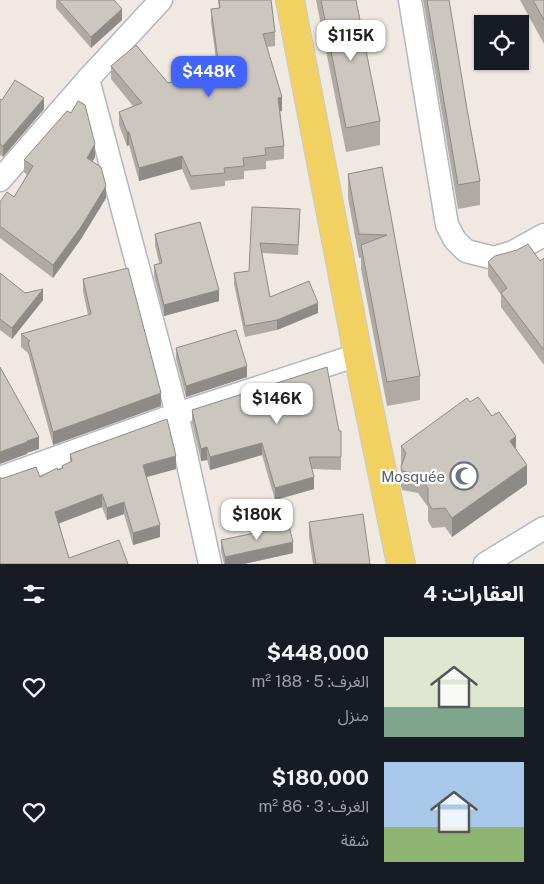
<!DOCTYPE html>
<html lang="ar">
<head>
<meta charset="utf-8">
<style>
  :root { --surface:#171b24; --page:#242831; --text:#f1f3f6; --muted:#9ea1a6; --accent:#4264fb }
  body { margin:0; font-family:"Public Sans","Noto Sans Arabic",sans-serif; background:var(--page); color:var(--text); direction:rtl; height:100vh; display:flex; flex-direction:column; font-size:19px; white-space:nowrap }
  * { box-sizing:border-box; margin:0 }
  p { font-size:16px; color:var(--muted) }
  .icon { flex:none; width:28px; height:28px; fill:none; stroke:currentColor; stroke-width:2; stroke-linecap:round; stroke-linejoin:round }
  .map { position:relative; height:564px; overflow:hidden; direction:ltr }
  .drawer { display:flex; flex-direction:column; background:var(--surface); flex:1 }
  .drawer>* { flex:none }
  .controls { position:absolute; left:474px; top:15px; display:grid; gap:10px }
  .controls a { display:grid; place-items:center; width:55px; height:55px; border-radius:0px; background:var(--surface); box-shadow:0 1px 4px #0004; font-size:25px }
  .price { position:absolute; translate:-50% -42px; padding:0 11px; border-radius:10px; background:#fff; color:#222; font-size:16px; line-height:32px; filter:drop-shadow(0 1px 2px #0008) }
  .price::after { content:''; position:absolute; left:50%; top:30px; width:15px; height:11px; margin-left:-8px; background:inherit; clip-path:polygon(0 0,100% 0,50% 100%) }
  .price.active { background:var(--accent); color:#fff }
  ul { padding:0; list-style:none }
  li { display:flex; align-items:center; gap:15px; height:125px; padding:0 20px }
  li span { display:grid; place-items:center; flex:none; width:140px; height:100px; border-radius:0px; color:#555 }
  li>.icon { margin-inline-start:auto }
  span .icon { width:60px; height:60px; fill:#fffc; stroke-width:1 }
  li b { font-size:21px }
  h2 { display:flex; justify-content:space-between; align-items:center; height:60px; padding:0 20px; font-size:21px }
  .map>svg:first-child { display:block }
</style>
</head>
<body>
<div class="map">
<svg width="544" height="564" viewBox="0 0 544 564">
  <rect width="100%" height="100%" fill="#efe9e1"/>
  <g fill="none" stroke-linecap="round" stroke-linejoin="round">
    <g stroke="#b4b7c1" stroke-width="25">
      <g id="street">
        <polyline points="410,0 447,225 455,240 466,251 494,258 513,252 544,235"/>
        <polyline points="88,79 177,414 210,564"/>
        <polyline points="0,180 88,79 161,0"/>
        <polyline points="0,478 177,414 358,355"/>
        <polyline points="485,564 544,528"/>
      </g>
    </g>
    <g stroke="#c9c9c9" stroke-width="30">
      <polyline id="primary" points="290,0 358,355 401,564"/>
    </g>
    <use href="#street" stroke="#fff" stroke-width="22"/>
    <use href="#primary" stroke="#f2d163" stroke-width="28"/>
  </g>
  <g fill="#afaba4">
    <polygon points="56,0 114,0 122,20 91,48 56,8"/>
    <polygon points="218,0 271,0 275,32 275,46 267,47 282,111 280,111 284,146 284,159 266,161 266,169 244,171 244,179 225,181 225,186 191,190 182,169 139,181 129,145 127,146 119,125 119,112 133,106 111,79 111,66 168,83 217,68 211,22 211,9 219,8"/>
    <polygon points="316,0 356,0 380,121 380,145 346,152"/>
    <polygon points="423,0 449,0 467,109 480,181 480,205 458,209"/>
    <polygon points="520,0 544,0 544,44"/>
    <polygon points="0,99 2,100 44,109 3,157 0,155"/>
    <polygon points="95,157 92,162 106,198 81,239 53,278 0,238 0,202 14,197 27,175 24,172 24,160"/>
    <polygon points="382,167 420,376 420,400 387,406 361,269 361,258 359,258 348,198 348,174"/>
    <polygon points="252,207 300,219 298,255 262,253 270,297 318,313 277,330 245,337 234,284 234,273 249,271"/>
    <polygon points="155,234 219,301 164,316 154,276 154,265 159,263 155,245"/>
    <polygon points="544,258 544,365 501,307 501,295 488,276 488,262 540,261"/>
    <polygon points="0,273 25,293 43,300 12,339 0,330"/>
    <polygon points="83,279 161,406 53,445 28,353 21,347 21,334 88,315 83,291"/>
    <polygon points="176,348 247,377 186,397 176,359"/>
    <polygon points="470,402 516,449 527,484 452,537 445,527 432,528 428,521 428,507 418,493 402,490 401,486 401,446"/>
    <polygon points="192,410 341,431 341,470 312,469 314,489 275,500 262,455 210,470 207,460 201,461 192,423"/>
    <polygon points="70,454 176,469 146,477 160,537 133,545 124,514 107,520 102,507 59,523 69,558 0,564 40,477 62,469 62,466 70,462"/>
    <polygon points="309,522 370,564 313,564 309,537"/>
    <polygon points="221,540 293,553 244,564 224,564 221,551"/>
  </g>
  <g fill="#8e8b86">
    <polygon points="122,9 122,20 91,48 91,37"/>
    <polygon points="282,97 282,111 278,112 278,98"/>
    <polygon points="44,98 44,109 3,157 3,146"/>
    <polygon points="127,132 129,132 129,145 127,146"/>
    <polygon points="95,144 95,157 87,171 87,158"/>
    <polygon points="182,156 182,169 139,181 139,168"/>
    <polygon points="106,186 106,198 81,239 53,278 53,265"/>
    <polygon points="43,289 43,300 12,339 12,328"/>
    <polygon points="219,290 219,301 164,316 164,305"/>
    <polygon points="318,303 318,313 277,330 277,320"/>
    <polygon points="247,366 247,377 186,397 186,386"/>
    <polygon points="161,393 161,406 53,445 53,432"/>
    <polygon points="516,436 516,455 510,441"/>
    <polygon points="39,437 39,449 27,453 27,454 0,464 0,452 27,441"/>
    <polygon points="262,443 262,455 210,470 210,457"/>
    <polygon points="207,447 207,460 201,461 201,449"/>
    <polygon points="176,456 176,469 143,478 143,465"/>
    <polygon points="527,465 527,484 452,537 452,518"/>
    <polygon points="314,477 314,489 275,500 275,488"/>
    <polygon points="102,494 102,507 55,525 55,512"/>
    <polygon points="124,502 124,514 107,520 107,508"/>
    <polygon points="160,525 160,537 133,545 133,533"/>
    <polygon points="293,542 293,553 244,564 225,564 225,557"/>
  </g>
  <g fill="#cbc7bf" stroke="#8e8b86">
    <polygon points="58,0 114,0 122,9 91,37"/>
    <polygon points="219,0 271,0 275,32 263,34 282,97 278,98 284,146 265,148 266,155 243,158 244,166 224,168 225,173 191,176 182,156 139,168 129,132 127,132 119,112 142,103 111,66 136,45 168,83 219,67 211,9 220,8"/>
    <polygon points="321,0 356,0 380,121 346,128"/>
    <polygon points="427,0 449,0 467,109 480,181 458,185"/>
    <polygon points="533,0 544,0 544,20"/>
    <polygon points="15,80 44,98 3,146 0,144 0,99 2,100"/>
    <polygon points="78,101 85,105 95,144 87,158 101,167 106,186 81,227 53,265 0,226 0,202 7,192 14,197 33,166 24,160 67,111 71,113"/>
    <polygon points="382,167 420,376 387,382 361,245 387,235 359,234 348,174"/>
    <polygon points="252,207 300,209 298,245 260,243 270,297 309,281 318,303 277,320 245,326 234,273 249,271"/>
    <polygon points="200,222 219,290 164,305 154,265 162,263 155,234"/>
    <polygon points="528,244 540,261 544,258 544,350 501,293 507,288 488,262 495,256 517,250"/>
    <polygon points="128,268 161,393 53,432 28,342 30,341 21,334 91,314 83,279"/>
    <polygon points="0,273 25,293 43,289 12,328 0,319"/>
    <polygon points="236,330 247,366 186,386 176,348"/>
    <polygon points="0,367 39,437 27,441 27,442 0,452"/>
    <polygon points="327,367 339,431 341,431 341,457 309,457 314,477 275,488 262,443 210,457 207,447 201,449 192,410"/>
    <polygon points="478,397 492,416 499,412 516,436 510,441 527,465 452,518 445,508 432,509 428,502 428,488 418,474 402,471 401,467 406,453 401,446 467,398 470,402"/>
    <polygon points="167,419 176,456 143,465 160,525 133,533 124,502 107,508 102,494 55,512 69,558 119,540 128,564 0,564 0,478 4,478 36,467 40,477 57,468 58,470 63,468 62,466 72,461 70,454"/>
    <polygon points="363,514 370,564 316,564 309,522"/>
    <polygon points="289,526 293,542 225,557 221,540"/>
  </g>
  <defs>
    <g id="mosque-ring" transform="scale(1.4375)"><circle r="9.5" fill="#fff" stroke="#6b7280" stroke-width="1.5"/><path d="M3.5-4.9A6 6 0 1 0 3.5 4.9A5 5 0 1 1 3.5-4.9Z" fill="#6b7280"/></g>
  </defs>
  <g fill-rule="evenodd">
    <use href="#mosque-ring" x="464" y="476"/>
  </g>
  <g text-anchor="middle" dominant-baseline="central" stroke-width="4.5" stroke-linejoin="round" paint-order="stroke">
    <g font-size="15" fill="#5b616d" stroke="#fff" text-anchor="end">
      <text x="445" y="476">Mosquée</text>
    </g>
  </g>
</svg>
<div class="controls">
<a><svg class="icon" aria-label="locate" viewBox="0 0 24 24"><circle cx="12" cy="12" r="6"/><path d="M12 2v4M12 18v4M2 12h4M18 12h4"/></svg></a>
</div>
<b class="price" style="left:351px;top:62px">$115K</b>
<b class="price active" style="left:209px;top:98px">$448K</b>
<b class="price" style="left:277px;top:425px">$146K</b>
<b class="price" style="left:257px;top:541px">$180K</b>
</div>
<section class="drawer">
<h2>العقارات: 4<svg class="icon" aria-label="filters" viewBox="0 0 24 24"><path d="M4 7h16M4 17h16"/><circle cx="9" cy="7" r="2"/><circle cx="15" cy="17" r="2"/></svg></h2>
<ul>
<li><span style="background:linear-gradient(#dfe7d0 70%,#7fa58c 0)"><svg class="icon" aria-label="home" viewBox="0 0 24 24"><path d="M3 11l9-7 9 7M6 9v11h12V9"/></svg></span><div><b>$448,000</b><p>الغرف: 5 · 188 m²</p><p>منزل</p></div><svg class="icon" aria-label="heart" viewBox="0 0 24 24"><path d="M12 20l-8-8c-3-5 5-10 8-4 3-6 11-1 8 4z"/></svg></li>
<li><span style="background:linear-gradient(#a9c7e8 65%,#8fb573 0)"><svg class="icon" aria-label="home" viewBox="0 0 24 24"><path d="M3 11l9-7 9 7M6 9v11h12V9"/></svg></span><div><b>$180,000</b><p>الغرف: 3 · 86 m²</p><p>شقة</p></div><svg class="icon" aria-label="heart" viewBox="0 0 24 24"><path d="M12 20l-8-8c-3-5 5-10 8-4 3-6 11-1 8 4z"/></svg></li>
</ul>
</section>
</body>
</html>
